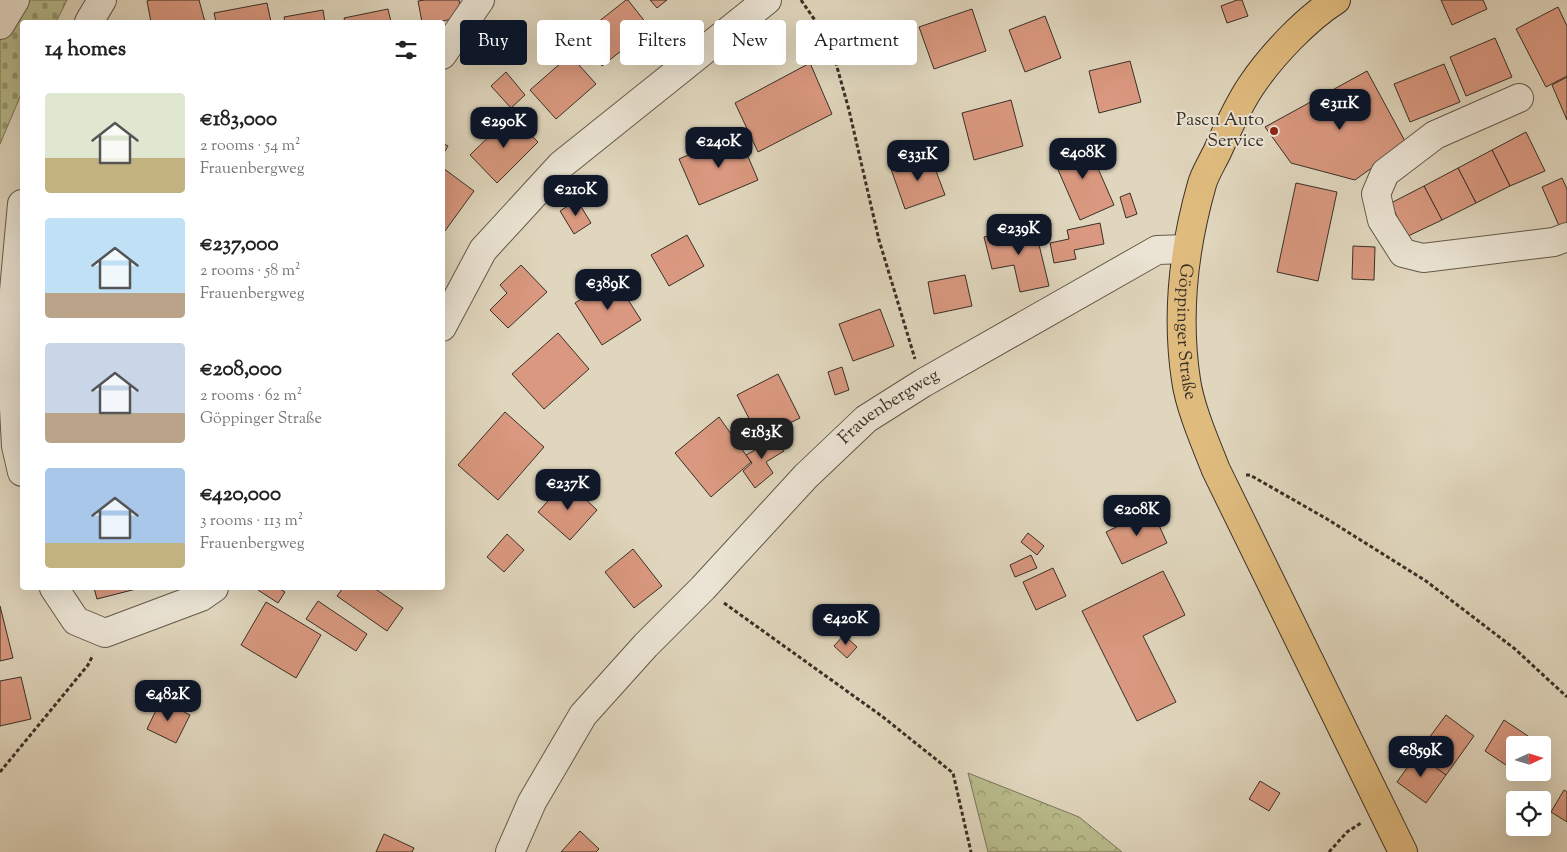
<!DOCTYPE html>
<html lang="en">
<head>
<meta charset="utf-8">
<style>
  :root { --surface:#fff; --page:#f2f2f2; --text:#222; --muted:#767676; --accent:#111827 }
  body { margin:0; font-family:"Sorts Mill Goudy",serif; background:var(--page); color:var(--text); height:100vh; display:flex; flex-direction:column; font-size:19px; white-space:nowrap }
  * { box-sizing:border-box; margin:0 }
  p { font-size:16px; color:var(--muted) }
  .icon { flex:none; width:28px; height:28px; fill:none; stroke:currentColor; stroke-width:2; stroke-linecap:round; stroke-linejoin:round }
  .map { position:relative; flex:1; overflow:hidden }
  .drawer { position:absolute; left:20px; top:20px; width:425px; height:570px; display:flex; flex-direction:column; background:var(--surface); border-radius:5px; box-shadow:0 5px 20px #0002 }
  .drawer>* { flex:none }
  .guide { position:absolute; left:460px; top:20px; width:475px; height:45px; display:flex; gap:10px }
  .needle { width:32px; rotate:86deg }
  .tools { position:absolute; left:1506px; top:736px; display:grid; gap:10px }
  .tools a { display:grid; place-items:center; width:45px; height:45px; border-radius:5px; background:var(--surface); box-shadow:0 5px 20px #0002; font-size:25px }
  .price { position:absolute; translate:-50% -42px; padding:0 11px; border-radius:10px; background:var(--accent); color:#fff; font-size:16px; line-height:32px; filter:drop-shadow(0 1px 2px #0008) }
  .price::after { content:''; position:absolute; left:50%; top:30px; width:15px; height:11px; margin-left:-8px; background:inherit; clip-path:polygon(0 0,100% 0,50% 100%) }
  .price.on { background:#222; color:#fff }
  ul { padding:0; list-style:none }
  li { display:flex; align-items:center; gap:15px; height:125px; padding:0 25px }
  li span { display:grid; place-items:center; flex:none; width:140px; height:100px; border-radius:5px; color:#555 }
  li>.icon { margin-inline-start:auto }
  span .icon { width:60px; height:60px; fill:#fffc; stroke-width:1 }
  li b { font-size:21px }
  h2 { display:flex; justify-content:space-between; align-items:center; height:60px; padding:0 25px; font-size:21px }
  .pill { padding:0 18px; border-radius:5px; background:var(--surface); box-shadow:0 5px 20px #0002; font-size:18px; line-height:45px }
  .pill.on { background:var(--accent); color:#fff }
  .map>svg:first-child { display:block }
</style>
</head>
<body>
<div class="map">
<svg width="1567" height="852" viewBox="0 0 1567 852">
  <defs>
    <pattern id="forest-crowns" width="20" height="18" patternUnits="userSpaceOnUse" patternTransform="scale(1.25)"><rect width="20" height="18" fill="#b9bc8d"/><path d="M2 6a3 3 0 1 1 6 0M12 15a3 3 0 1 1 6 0" fill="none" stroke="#979973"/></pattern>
    <pattern id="cemetery-stones" width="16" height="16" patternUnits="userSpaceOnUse" patternTransform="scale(1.25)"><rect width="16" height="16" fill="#b9bc8d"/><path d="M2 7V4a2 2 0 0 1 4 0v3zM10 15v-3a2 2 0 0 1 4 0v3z" fill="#979973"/></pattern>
  </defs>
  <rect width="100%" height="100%" fill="#e0d6bd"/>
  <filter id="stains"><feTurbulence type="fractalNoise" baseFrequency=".004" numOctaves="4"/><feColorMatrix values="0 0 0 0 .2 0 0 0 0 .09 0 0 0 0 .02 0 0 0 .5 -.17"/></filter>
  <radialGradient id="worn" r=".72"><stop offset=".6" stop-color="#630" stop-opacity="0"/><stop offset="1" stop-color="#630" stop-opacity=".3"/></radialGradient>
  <polygon fill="url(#forest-crowns)" stroke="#79765a" points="968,773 1079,817 1122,852 988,852"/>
  <polygon fill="url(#cemetery-stones)" stroke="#79765a" points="0,0 67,0 56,22 22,22 22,92 0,144"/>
  <g fill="#d9987f" stroke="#393027">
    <polygon points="150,0 199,0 205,22 151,22 147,1"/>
    <polygon points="425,0 459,0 462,17 438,22 422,22 418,1"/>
    <polygon points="626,0 628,0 650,28 602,66 579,37"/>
    <polygon points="650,0 667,0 657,8"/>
    <polygon points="1237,0 1242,0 1248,16 1227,23 1221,6"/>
    <polygon points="1441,0 1483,0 1487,9 1452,25"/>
    <polygon points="267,3 271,22 216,22 214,13"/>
    <polygon points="1558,7 1567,26 1567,76 1546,87 1516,29"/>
    <polygon points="388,9 391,22 345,22 344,18"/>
    <polygon points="972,9 986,51 934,69 919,27"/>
    <polygon points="323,10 325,22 285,22 284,17"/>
    <polygon points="1045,16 1061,58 1025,72 1009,30"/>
    <polygon points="1495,38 1512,77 1466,96 1450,57"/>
    <polygon points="570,55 596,84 556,119 530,90"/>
    <polygon points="1130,61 1141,102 1099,113 1089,71"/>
    <polygon points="810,63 832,114 758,152 735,103"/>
    <polygon points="1444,64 1460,102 1410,122 1394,84"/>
    <polygon points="1367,71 1406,143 1355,180 1291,163 1265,127"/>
    <polygon points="506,72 525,95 511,108 491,86"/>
    <polygon points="1567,77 1567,120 1552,85"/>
    <polygon points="1011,100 1023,146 974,160 962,113"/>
    <polygon points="511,115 538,142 497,183 470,155"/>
    <polygon points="1526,132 1545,171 1510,186 1492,150"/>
    <polygon points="738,133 758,180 699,205 679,159"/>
    <polygon points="1086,141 1114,205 1080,220 1052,156"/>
    <polygon points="442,143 448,146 442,156"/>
    <polygon points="1492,150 1510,186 1476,203 1458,168"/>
    <polygon points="930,155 945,195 905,209 891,169"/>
    <polygon points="443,168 474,191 442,235 442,169"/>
    <polygon points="1458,168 1476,203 1442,220 1424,186"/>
    <polygon points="1562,178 1567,189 1567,225 1560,228 1542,187"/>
    <polygon points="1296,183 1337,192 1318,281 1277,272"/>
    <polygon points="1424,186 1442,220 1406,237 1391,203"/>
    <polygon points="1130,193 1137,214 1126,218 1120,197"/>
    <polygon points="577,200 591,223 574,234 560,211"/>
    <polygon points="1100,223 1104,244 1074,250 1076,259 1054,263 1050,243 1069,239 1067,230"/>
    <polygon points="1034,224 1049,286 1020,292 1014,265 992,269 984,237"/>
    <polygon points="687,235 704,266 669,286 651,255"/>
    <polygon points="1353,246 1375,247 1374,280 1352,279"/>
    <polygon points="521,265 547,292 508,328 490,310 507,293 500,285"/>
    <polygon points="965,275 972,306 934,314 928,282"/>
    <polygon points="614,278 641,320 602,345 575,303"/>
    <polygon points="880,309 894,346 853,361 839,324"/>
    <polygon points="558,333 589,369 544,409 512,374"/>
    <polygon points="842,367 849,390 835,395 828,372"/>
    <polygon points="778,374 800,418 759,438 737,395"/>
    <polygon points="505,412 544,447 498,500 458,465"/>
    <polygon points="719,417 751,462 711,497 675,453"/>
    <polygon points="773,433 784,451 766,462 773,473 755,488 743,471 752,463 746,455 755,450 753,446"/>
    <polygon points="566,481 597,510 570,540 538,512"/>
    <polygon points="1152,510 1167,543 1122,564 1106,532"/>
    <polygon points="1028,533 1044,546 1037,555 1021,542"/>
    <polygon points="507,534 524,550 504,572 487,557"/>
    <polygon points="633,549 662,586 634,608 605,572"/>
    <polygon points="1031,555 1037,568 1015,577 1010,565"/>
    <polygon points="1053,568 1066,596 1036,610 1023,582"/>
    <polygon points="1163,571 1185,615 1143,636 1176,702 1137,721 1082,611"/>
    <polygon points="94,588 140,588 97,599"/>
    <polygon points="260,588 278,588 285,592 278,603 258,590"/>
    <polygon points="343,588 374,588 403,608 387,631 337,596"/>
    <polygon points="318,601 367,634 356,651 306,619"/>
    <polygon points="266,602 321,635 296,678 241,645"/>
    <polygon points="0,606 13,658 0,661"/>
    <polygon points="844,635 857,647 847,658 834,646"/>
    <polygon points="21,677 31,719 0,726 0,681"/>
    <polygon points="161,700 190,715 176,743 147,729"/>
    <polygon points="1446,715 1474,736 1446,775 1417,754"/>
    <polygon points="1504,720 1528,736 1523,745 1515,745 1515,757 1509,767 1485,751"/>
    <polygon points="1417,754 1446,775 1426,803 1397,782"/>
    <polygon points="1260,781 1280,793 1269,811 1249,799"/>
    <polygon points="1564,790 1567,792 1567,822 1551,812"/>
    <polygon points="580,831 599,849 596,852 561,852"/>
    <polygon points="384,834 414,848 412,852 376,852"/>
  </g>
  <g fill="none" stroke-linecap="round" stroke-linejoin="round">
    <g stroke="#635a4c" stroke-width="30">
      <g id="minor">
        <polyline points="89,22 102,0"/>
        <polyline points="0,25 15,0"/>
        <polyline points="442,55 480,0"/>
        <polyline points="1519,98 1435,135 1385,173 1376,194 1382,220 1403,253 1423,258 1554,242 1567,237"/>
        <polyline points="22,204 10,334 16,446 22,472"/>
        <polyline points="442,327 483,250 561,165 767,0"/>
        <polyline points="54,588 76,621 105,633 201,597 214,588"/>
        <path id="s1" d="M 510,852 L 532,802 L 583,715 L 646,645 L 703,588 L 806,476 L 866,419 L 923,383 L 1157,250 L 1187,249"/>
      </g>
    </g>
    <g stroke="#393027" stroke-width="30">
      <g id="major">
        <path id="s2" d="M 1336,0 C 1306,19 1271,56 1251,86 C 1238,105 1228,128 1218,150 C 1213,161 1205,173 1202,184 C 1184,247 1176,314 1186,380 C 1190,408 1205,442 1216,470 L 1403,852"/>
      </g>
    </g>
    <g stroke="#393027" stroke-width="3" stroke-dasharray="4 2.5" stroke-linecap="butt">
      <polyline points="801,0 830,42 849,110 879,240 915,359"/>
      <polyline points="1246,475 1250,475 1327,519 1426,581 1515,649 1567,697"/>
      <polyline points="724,603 883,717 953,773 971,852"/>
      <polyline points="0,772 88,665 93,655"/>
      <polyline points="1329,852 1347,832 1361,823"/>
    </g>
    <use href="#minor" stroke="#ebe4d4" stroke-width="28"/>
    <use href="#major" stroke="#e0bb7e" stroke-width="28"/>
  </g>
  <circle fill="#8f2418" stroke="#ebe4d4" stroke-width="2" cx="1274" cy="131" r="5"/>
  <g text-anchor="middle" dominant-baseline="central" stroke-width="4" stroke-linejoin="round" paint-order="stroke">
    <g font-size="18" fill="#393027" stroke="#ebe4d4" text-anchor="end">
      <text x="1264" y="121">Pascu Auto<tspan x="1264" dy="21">Service</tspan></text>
    </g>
    <g font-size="18" fill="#393027" stroke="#ebe4d4">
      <text stroke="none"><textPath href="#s2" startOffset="381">Göppinger Straße</textPath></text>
      <text stroke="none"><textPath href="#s1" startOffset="591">Frauenbergweg</textPath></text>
    </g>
  </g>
  <rect width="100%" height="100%" filter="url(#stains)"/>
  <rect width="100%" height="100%" fill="url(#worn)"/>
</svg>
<div class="tools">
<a><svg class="needle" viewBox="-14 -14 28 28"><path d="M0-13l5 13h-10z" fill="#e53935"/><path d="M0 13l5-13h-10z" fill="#767676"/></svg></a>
<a><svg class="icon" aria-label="locate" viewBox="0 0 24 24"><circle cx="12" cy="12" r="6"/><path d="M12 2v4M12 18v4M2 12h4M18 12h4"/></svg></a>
</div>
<b class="price" style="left:1340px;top:131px">€311K</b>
<b class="price" style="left:504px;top:149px">€290K</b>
<b class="price" style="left:719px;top:169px">€240K</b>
<b class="price" style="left:1083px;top:180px">€408K</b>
<b class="price" style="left:918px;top:182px">€331K</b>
<b class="price" style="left:576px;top:217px">€210K</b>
<b class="price" style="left:1019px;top:256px">€239K</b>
<b class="price" style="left:608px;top:311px">€389K</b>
<b class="price on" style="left:762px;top:460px">€183K</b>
<b class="price" style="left:568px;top:511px">€237K</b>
<b class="price" style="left:1137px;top:537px">€208K</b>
<b class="price" style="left:846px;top:646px">€420K</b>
<b class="price" style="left:168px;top:722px">€482K</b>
<b class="price" style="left:1421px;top:778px">€859K</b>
<div class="guide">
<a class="pill on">Buy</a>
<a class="pill">Rent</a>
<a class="pill">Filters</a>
<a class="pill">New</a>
<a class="pill">Apartment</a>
</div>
<section class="drawer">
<h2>14 homes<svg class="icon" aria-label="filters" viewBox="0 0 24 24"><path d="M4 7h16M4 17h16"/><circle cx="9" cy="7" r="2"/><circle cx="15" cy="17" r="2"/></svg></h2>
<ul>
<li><span style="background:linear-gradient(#dfe7d0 65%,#c2b280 0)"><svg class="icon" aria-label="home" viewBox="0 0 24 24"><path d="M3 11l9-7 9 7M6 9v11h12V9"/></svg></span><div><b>€183,000</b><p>2 rooms · 54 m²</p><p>Frauenbergweg</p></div></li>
<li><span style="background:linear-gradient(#bfe0f5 75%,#b9a48a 0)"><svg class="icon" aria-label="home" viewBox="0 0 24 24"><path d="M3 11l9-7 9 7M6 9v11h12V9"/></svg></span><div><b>€237,000</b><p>2 rooms · 58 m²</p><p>Frauenbergweg</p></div></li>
<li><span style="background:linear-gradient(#c9d6e8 70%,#b9a48a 0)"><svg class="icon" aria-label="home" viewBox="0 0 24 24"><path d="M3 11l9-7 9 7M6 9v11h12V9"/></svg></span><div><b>€208,000</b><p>2 rooms · 62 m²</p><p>Göppinger Straße</p></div></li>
<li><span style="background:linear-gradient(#a9c7e8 75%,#c2b280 0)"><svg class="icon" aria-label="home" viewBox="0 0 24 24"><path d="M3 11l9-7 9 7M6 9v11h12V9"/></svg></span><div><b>€420,000</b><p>3 rooms · 113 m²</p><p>Frauenbergweg</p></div></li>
</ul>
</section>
</div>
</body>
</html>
